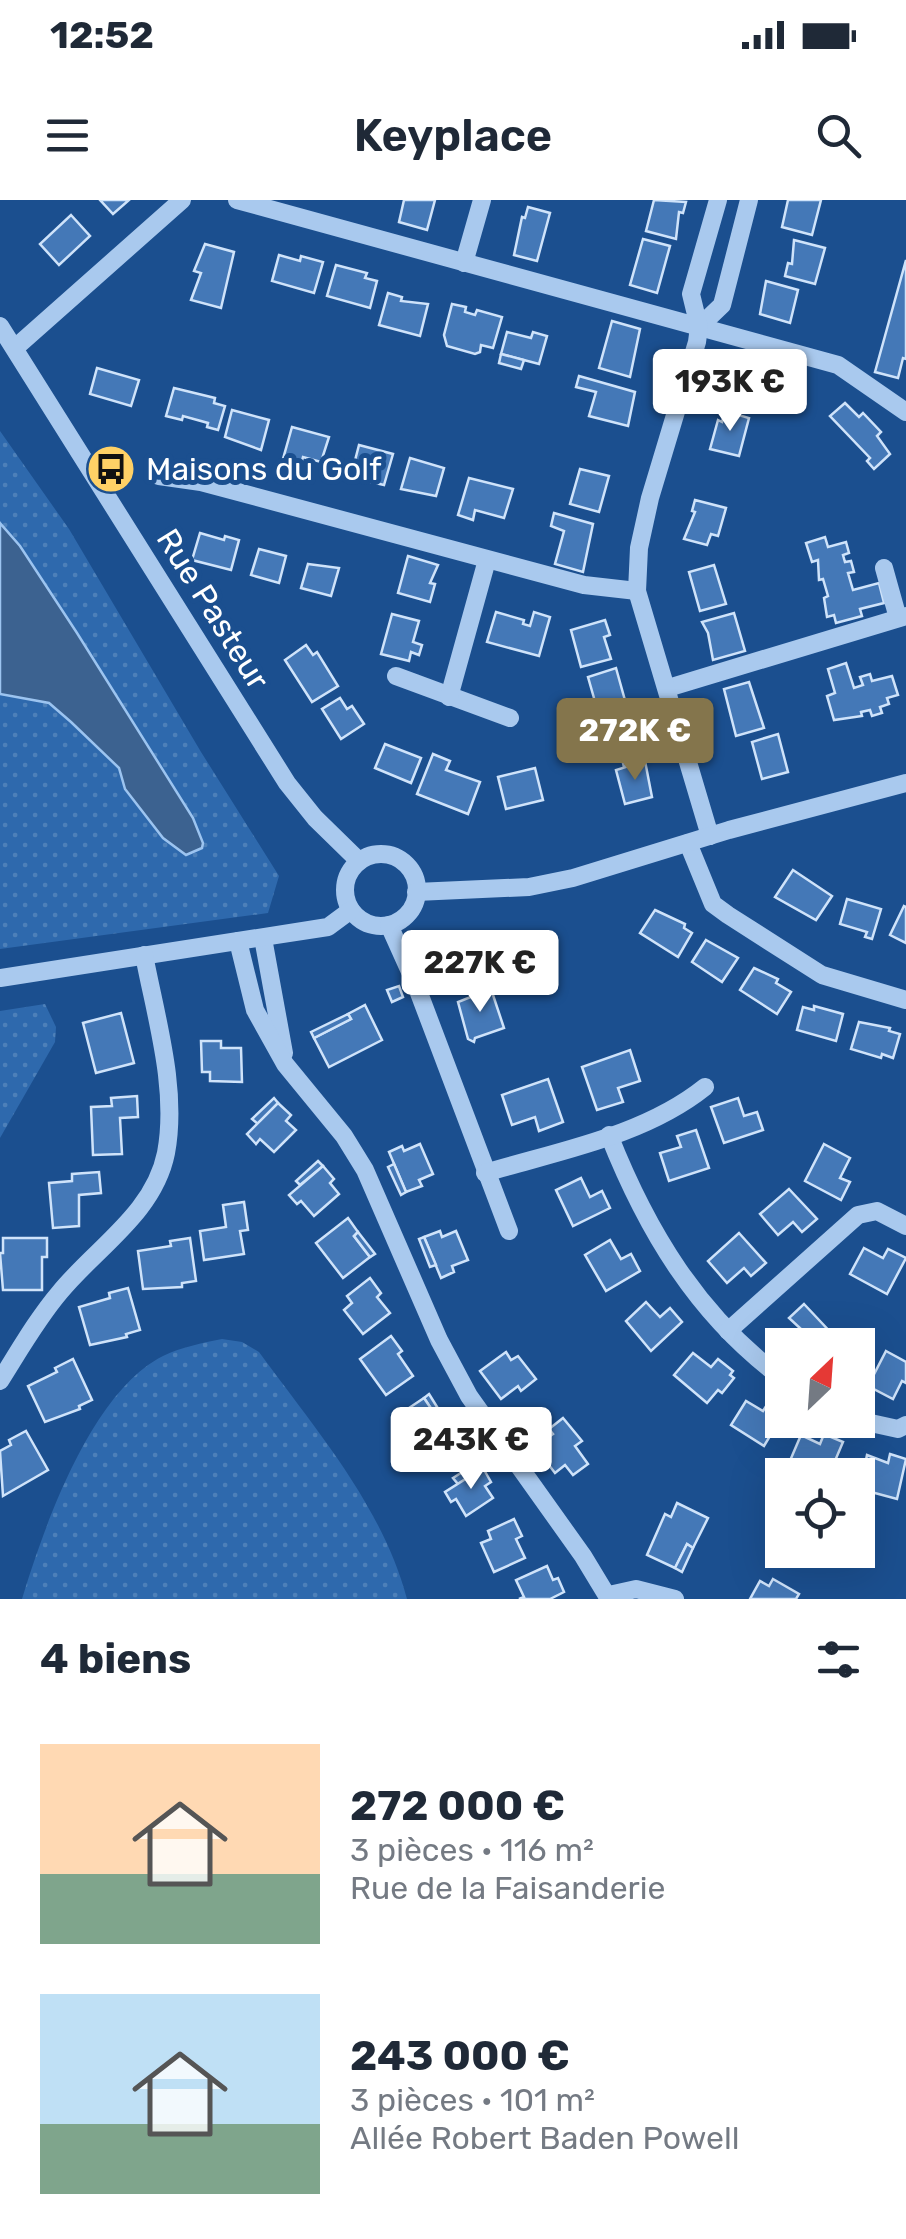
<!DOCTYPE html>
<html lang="fr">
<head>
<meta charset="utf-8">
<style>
  :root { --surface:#fff; --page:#f6f6f7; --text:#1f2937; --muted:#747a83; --accent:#84754c }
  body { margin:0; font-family:Rubik,sans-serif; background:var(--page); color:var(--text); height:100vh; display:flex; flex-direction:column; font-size:38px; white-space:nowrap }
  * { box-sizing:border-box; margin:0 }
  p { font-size:32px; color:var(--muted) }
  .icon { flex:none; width:55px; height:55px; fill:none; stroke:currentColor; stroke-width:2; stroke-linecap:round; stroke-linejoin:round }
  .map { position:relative; height:1399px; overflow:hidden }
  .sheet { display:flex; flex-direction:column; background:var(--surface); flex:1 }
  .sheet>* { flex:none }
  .needle { width:65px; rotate:25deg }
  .fabs { position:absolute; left:765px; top:1128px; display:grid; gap:20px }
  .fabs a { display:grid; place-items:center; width:110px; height:110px; border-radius:0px; background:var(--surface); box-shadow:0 10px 40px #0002; font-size:50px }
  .price { position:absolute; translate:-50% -85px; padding:0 22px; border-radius:10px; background:#fff; color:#222; font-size:32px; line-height:65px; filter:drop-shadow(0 2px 5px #0008) }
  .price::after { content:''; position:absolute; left:50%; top:60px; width:30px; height:22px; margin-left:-15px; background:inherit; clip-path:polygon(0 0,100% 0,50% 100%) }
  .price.selected { background:var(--accent); color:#fff }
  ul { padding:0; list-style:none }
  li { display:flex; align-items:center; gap:30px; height:250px; padding:0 40px }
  li span { display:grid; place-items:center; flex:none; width:280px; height:200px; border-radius:0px; color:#555 }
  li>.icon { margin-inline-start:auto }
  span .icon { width:120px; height:120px; fill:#fffc; stroke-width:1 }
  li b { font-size:42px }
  h2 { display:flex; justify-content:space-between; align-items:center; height:120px; padding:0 40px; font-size:42px }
  .status { display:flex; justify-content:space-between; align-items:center; height:70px; padding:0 50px; background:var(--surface); direction:ltr }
  .status svg { height:28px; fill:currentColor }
  header { display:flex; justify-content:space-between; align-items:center; height:130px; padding:0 40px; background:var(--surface); font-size:45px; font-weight:600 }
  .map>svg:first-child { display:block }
</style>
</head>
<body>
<div class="status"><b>12:52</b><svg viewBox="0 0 49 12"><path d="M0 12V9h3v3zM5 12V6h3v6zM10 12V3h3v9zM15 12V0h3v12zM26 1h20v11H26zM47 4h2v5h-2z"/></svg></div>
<header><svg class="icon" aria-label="menu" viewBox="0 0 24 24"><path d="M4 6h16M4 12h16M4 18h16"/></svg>Keyplace<svg class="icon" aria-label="search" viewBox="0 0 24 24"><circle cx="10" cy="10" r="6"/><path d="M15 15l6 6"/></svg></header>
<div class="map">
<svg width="906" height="1399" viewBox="0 0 906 1399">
  <defs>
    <pattern id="grass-dots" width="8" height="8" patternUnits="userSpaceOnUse" patternTransform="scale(2.5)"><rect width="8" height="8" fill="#2e69ad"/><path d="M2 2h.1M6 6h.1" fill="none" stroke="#4d80b9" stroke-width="1.8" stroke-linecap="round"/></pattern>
  </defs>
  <rect width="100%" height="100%" fill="#1b4f8f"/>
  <g fill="url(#grass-dots)">
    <polygon points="0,231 69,329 201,552 279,676 268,713 0,749"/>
    <polygon points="45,804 56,827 55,842 0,938 0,811"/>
    <path d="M 222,1139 L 242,1142 L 259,1152 C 315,1229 382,1305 407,1399 L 22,1399 C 44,1327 91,1192 163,1156 C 182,1147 202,1143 222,1139 Z"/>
  </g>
  <polygon fill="#3c6290" stroke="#9cc4f0" stroke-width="2.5" points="0,323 20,346 77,433 193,618 203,643 202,648 186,655 163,638 125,589 119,568 71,522 49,503 0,494"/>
  <g fill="#4478b7" stroke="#cfe3fa" stroke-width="2.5">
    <polygon points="100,0 129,0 113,14"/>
    <polygon points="404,0 435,0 427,30 399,22"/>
    <polygon points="654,0 686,2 683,13 679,12 676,39 646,31"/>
    <polygon points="788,0 821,0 812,35 782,27"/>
    <polygon points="528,7 550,13 537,61 514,55 522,17 525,18"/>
    <polygon points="71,15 90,36 59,65 40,44"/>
    <polygon points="643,39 670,46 657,93 630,85"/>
    <polygon points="794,40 825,48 815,84 785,76 788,63 792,64"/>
    <polygon points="205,44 234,52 221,108 191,100 201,73 194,71"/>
    <polygon points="279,55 300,61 301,56 323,62 314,93 272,81"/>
    <polygon points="906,60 906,159 903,158 898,178 875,172"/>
    <polygon points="336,65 367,73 365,78 377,81 370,108 327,96"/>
    <polygon points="766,81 798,90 790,123 760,114"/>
    <polygon points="388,93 402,97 401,101 428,104 420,136 379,125"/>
    <polygon points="452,104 466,107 465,112 475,115 477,110 502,117 493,148 481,145 480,152 475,154 447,146 444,135"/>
    <polygon points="612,121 640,129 630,177 599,168"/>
    <polygon points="507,132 531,138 533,132 547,136 539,164 501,154"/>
    <polygon points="501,154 524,160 521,169 499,163"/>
    <polygon points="742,157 771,164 761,201 765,202 762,212 730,204"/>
    <polygon points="97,168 139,180 131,206 90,194"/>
    <polygon points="579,176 635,192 628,226 589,216 596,192 576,187"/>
    <polygon points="174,188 215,198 214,203 225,206 218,230 207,227 208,223 183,216 182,220 166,216"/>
    <polygon points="845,203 859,217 863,213 881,232 877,236 890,254 874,269 867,261 870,258 830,216"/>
    <polygon points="232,210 269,220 261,250 225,237"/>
    <polygon points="725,211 749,218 739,256 710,249 718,220 722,222"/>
    <polygon points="292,227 329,237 321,262 303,257 301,264 283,259"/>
    <polygon points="359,245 393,254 384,285 371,282 372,279 351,276"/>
    <polygon points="410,258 444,268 436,296 401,289"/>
    <polygon points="580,269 609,276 599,312 570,304"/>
    <polygon points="469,278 513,289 504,318 475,310 473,320 458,315"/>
    <polygon points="695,300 726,308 718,336 711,334 707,345 684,339 695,312 692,311"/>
    <polygon points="554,313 593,324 583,372 555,364 564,331 551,326"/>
    <polygon points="200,333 224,340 225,336 239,340 231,370 192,360"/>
    <polygon points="825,337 828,347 846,342 849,353 843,355 845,362 851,361 854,372 848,373 853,390 879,383 884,403 860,409 862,416 836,423 834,415 827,417 824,398 828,396 823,379 819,380 818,360 812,362 806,343"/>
    <polygon points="259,349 286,356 279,383 251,375"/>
    <polygon points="408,356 438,365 430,383 435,384 430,402 398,393"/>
    <polygon points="308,364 339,368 331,396 301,388"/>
    <polygon points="714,365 726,404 700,411 689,372"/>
    <polygon points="496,412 524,420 523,424 530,426 534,412 550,417 539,456 487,442"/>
    <polygon points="734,413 745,451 713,460 708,433 702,422"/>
    <polygon points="392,414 419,421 413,442 422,445 419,455 411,452 409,461 381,454"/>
    <polygon points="605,420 610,435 604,437 611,459 581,467 571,430"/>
    <polygon points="306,445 313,455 317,452 338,486 312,502 285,460"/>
    <polygon points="846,463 854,488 863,485 860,477 870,474 872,481 892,476 898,495 887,498 889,504 880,507 882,513 872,516 870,510 861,512 862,516 834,520 827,496 835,493 828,469"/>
    <polygon points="616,468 626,504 598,512 588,477"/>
    <polygon points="749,482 764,528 736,536 724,489"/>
    <polygon points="340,498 347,509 352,506 364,524 341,539 322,509"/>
    <polygon points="639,513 650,560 624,567 612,521"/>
    <polygon points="778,534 788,572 762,579 752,542"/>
    <polygon points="385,544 421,558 411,583 375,568"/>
    <polygon points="433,554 450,561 446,570 480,582 468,614 417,594"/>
    <polygon points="645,561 652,597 625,604 616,570"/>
    <polygon points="535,568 543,600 506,609 498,577"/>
    <polygon points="793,670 832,696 816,720 775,697"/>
    <polygon points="847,699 881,709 872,739 865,737 867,732 840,724"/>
    <polygon points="904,706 906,707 906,743 890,735"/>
    <polygon points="655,710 685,724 684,728 692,733 678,757 640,733"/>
    <polygon points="706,740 738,758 722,782 692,762"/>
    <polygon points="754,768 778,779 776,783 791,792 777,814 740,790"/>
    <polygon points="399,786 403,797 392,802 387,790"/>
    <polygon points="491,789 504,828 475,838 474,842 468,839 458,802"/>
    <polygon points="365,805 382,840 329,867 314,838 351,819 348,814"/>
    <polygon points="814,806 843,814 836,841 797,830 803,807 814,810"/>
    <polygon points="121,813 134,863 96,873 83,823"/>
    <polygon points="348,814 351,819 314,838 311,832"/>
    <polygon points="859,822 890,828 889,831 900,834 893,858 882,854 881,858 851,849"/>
    <polygon points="201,841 221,841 221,848 241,848 242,882 210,881 210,872 202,872"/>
    <polygon points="630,850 640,881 618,888 623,902 597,910 582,867"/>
    <polygon points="548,879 563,922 539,931 535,917 512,925 502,895"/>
    <polygon points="137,896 138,917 120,918 122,954 93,955 91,907 112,906 111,898"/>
    <polygon points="274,898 278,903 258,924 252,919"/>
    <polygon points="738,898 744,916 757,912 763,930 724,943 711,907"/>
    <polygon points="278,903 291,915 286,921 296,930 274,952 260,939 256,944 247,934"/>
    <polygon points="696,930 709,968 669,981 660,953 681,947 677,936"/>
    <polygon points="420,944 433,974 419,980 422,986 406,992 389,952 402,946 404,951"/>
    <polygon points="824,944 850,958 840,978 850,982 841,1000 805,981"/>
    <polygon points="318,961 323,966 300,985 296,981"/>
    <polygon points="394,964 406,992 401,995 388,967"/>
    <polygon points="323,966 334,979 330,983 339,994 314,1016 301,1001 297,1004 289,995"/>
    <polygon points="99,972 101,993 79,995 79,1026 53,1028 49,983 72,981 72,974"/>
    <polygon points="581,978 590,997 602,991 610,1008 573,1026 556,990"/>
    <polygon points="789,989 817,1019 802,1032 793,1022 778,1035 760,1014"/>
    <polygon points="244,1002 248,1030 240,1031 244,1054 204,1060 200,1031 226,1027 223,1005"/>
    <polygon points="348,1018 358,1032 354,1036 370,1057 343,1078 316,1043"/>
    <polygon points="440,1031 442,1037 456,1031 468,1060 452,1066 454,1072 441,1078 424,1037"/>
    <polygon points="358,1032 375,1054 370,1057 354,1036"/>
    <polygon points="739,1033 766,1063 751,1076 744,1068 727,1083 708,1061"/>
    <polygon points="424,1037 436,1065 430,1067 419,1039"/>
    <polygon points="3,1038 47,1038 47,1057 42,1057 42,1090 3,1090 0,1053 3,1053"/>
    <polygon points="190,1038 196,1081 182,1083 182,1087 143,1089 138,1051 171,1046 170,1041"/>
    <polygon points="610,1040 621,1059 631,1054 640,1071 606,1091 585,1055"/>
    <polygon points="864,1048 883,1058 888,1049 906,1058 887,1094 850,1074"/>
    <polygon points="370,1078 381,1093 377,1097 390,1113 363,1134 344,1110 352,1103 347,1096"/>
    <polygon points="128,1088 140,1130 126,1134 127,1137 90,1145 79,1107 110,1098 109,1093"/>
    <polygon points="646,1102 660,1117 670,1108 682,1122 651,1151 626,1121"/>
    <polygon points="804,1104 834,1136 825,1145 785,1143 801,1129 789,1118"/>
    <polygon points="391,1136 402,1151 398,1154 413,1176 386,1195 360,1159"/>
    <polygon points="886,1151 906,1162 906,1183 902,1181 893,1199 868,1186"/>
    <polygon points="506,1152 511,1160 518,1156 536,1179 521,1191 518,1186 501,1199 480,1171"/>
    <polygon points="693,1153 711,1167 718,1159 733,1171 730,1175 734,1178 722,1193 718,1190 707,1203 674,1175"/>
    <polygon points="73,1159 92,1200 79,1206 80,1209 45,1222 28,1186 57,1172 55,1168"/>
    <polygon points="429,1194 452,1231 448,1234 424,1198"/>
    <polygon points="424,1198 448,1234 452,1231 462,1245 431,1266 397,1216"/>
    <polygon points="770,1200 782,1208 782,1216 764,1246 731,1225 746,1201 763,1211"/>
    <polygon points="563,1218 582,1241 575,1246 588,1264 573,1275 565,1265 555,1273 535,1247 553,1234 549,1229"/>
    <polygon points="26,1231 48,1270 3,1296 0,1251 11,1245 9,1240"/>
    <polygon points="824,1234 843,1242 829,1275 816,1275 789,1263 801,1235 820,1244"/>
    <polygon points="890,1254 906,1259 897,1299 860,1289 867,1255 888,1263"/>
    <polygon points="478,1262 483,1268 458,1284 453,1278"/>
    <polygon points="483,1268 491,1282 485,1286 493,1298 466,1316 456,1299 451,1302 445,1292"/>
    <polygon points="677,1303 708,1318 693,1348 687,1344 675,1368 647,1355 665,1314 671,1317"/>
    <polygon points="514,1319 522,1336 516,1339 525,1358 494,1372 481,1343 491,1339 488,1331"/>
    <polygon points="687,1344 693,1348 682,1372 675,1368"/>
    <polygon points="547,1366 553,1380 558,1378 564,1392 550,1399 519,1399 524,1397 516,1380"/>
    <polygon points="773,1379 799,1394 796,1399 750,1399 760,1381 769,1386"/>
  </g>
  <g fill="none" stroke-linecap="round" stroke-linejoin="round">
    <g stroke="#a9c9ee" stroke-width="18">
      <polyline points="237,0 838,165 906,212"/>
      <polyline points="464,63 482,0"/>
      <polyline points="0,126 287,583 315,618 359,661"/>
      <polyline points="699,127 722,105 749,0"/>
      <polyline points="15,148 182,0"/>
      <polyline points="159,276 201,282 584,385 637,391"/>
      <polyline points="884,368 898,418"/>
      <polyline points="396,476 510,518"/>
      <polyline points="668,488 906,416"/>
      <polyline points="449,497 487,360"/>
      <polyline points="710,636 637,391 639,348 650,298 697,142 699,127 691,94 718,0"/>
      <polyline points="688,643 713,704 728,715 822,775 906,800"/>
      <circle cx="381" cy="690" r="36"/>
      <polyline points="416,692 529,687 573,678 729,630 906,583"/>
      <polyline points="389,725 416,785 509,1031"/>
      <polyline points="263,738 284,853"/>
      <polyline points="238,741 255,810 285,864 344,936 365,970 439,1140 469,1196 583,1356 609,1399"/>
      <polyline points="0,778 328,727 351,710"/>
      <path d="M 609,935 C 647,1031 698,1116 782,1178"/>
      <path d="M 485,973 C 558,951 644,936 705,887"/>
      <polyline points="728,1131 858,1015 877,1011 906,1026"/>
      <path d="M 0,1181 C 19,1151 37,1119 60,1092 C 97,1047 154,1013 166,953 C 178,889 156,818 144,755"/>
      <polyline points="857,1220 898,1229 906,1225"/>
      <polyline points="609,1395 636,1389 675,1399"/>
    </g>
  </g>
  <defs>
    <g id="bus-disc" transform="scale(2.5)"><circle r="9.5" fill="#ffd166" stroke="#1b4f8f"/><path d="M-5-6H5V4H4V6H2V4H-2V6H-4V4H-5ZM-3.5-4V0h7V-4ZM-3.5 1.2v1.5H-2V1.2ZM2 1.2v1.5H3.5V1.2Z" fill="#111"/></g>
  </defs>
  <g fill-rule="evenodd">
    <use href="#bus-disc" x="111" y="269"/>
  </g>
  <g text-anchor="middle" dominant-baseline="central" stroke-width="10" stroke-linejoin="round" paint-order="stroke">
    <g font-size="32" fill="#fff" stroke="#1b4f8f" text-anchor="start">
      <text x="146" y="269">Maisons du Golf</text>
    </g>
    <g font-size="32" fill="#fff" stroke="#1b4f8f">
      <text transform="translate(213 409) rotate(58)">Rue Pasteur</text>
    </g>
  </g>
</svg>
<div class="fabs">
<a><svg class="needle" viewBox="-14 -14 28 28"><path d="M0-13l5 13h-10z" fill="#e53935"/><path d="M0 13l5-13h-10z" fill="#747a83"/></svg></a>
<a><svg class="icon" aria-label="locate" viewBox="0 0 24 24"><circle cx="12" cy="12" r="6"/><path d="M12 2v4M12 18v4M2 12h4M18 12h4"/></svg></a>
</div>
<b class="price" style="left:730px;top:234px">193K €</b>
<b class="price selected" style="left:635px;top:583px">272K €</b>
<b class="price" style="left:480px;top:815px">227K €</b>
<b class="price" style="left:471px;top:1292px">243K €</b>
</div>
<section class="sheet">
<h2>4 biens<svg class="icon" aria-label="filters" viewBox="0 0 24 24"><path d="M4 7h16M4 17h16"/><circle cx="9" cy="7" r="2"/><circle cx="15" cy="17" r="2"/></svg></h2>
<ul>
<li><span style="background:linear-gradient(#ffd9b3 65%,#7fa58c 0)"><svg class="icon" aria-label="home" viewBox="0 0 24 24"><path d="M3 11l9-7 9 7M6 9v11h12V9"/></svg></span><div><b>272 000 €</b><p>3 pièces · 116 m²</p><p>Rue de la Faisanderie</p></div></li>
<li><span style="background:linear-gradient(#bfe0f5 65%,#7fa58c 0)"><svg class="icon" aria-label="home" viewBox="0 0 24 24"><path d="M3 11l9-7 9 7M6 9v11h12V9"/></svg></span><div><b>243 000 €</b><p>3 pièces · 101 m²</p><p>Allée Robert Baden Powell</p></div></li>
</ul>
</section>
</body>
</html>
